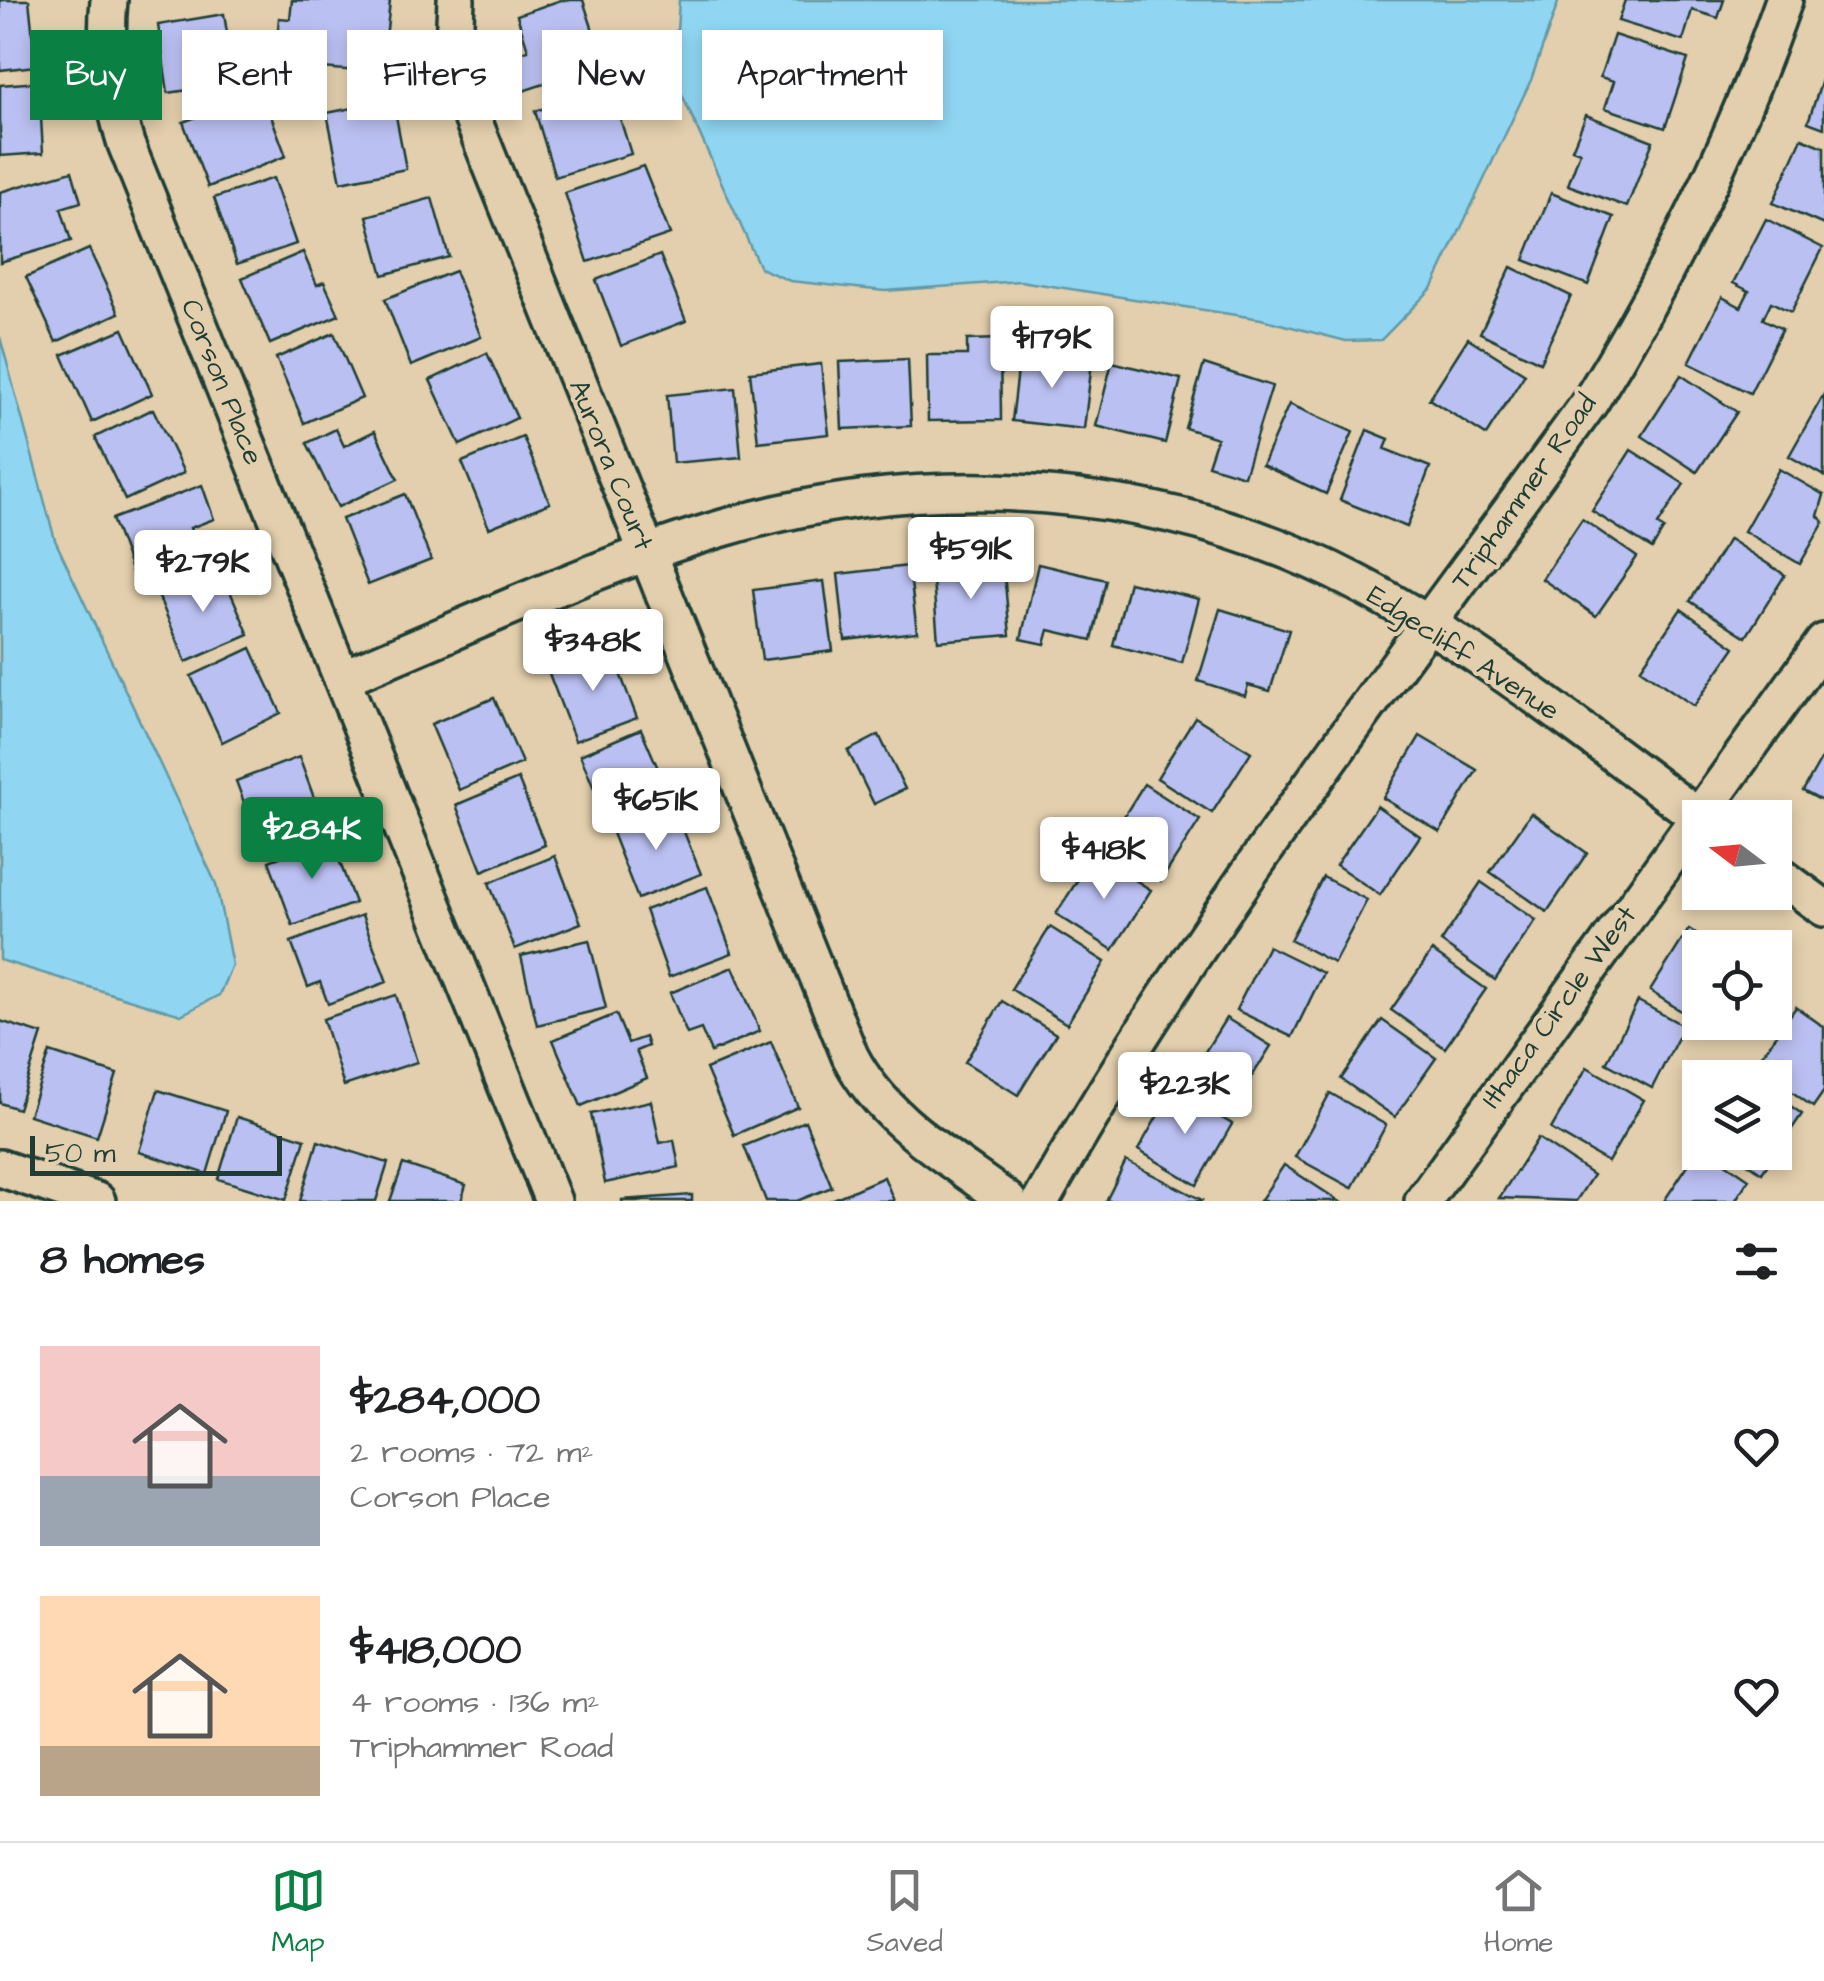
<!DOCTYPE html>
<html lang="en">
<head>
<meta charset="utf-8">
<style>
  :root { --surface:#fff; --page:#f6f6f6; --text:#202124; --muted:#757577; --line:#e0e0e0; --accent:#0b8043 }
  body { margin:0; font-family:"Architects Daughter",sans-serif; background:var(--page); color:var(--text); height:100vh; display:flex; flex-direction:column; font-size:38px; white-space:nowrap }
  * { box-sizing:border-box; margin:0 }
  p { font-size:32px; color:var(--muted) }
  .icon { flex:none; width:55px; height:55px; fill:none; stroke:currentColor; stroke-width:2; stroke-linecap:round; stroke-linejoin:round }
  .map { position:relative; height:1201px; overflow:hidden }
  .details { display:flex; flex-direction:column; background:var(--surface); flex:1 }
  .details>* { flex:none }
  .banner { position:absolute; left:30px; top:30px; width:1000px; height:90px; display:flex; gap:20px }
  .needle { width:65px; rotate:286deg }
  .tools { position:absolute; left:1682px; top:800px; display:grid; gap:20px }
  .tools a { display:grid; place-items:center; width:110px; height:110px; border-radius:0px; background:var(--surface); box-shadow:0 5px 15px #0003; font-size:50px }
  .scale { position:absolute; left:30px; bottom:25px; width:252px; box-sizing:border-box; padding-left:10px; border:5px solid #1f3d34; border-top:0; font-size:28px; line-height:35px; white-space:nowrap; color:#1f3d34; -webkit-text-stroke:8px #e3cfad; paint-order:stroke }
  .price { position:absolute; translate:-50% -85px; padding:0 22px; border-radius:10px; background:#fff; color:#222; font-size:32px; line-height:65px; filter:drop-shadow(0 2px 5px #0008) }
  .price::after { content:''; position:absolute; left:50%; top:60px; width:30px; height:22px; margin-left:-15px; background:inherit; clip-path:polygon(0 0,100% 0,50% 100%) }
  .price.selected { background:var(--accent); color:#fff }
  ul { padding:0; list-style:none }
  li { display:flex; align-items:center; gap:30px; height:250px; padding:0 40px }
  li span { display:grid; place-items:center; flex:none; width:280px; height:200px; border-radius:0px; color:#555 }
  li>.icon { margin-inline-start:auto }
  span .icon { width:120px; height:120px; fill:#fffc; stroke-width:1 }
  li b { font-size:42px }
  h2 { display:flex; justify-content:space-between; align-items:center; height:120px; padding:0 40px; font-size:42px }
  .pill { padding:0 35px; border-radius:0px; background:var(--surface); box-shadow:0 5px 15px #0003; font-size:35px; line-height:90px }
  .pill.selected { background:var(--accent); color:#fff }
  .tab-bar { display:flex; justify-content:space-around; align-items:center; height:140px; border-top:2px solid var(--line); background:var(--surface); font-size:28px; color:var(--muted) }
  .tab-bar a { display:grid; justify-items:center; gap:5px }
  .tab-bar .selected { color:var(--accent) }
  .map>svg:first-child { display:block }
</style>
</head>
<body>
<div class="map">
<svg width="1824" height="1201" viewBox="0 0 1824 1201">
  <rect width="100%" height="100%" fill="#e3cfad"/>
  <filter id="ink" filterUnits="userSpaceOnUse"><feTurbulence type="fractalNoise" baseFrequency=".01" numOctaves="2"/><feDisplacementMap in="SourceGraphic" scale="20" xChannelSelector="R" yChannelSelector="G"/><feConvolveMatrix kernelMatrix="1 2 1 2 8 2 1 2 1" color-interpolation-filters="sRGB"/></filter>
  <g filter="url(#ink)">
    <g fill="#90d6f2" stroke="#6399a6" stroke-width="2.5">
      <polygon points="679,0 1559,0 1531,80 1433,287 1381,340 1346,341 1261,319 1020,281 885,291 790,281 760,268 674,77"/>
      <polygon points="0,337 55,540 216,884 232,965 219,995 181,1015 0,960"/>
    </g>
    <g fill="#bbc0f2" stroke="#1f3d34" stroke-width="2.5">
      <polygon points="0,0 29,0 36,66 0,70"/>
      <polygon points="292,0 390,1 386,39 360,37 357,71 275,64 279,18 290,19"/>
      <polygon points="561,0 583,0 604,64 514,94 503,58 528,50 517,15"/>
      <polygon points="1625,0 1724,0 1718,18 1692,10 1683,41 1618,21"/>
      <polygon points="224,14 235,83 168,93 158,25"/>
      <polygon points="1614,35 1688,59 1665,128 1605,108 1614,81 1600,77"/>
      <polygon points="1824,74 1824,128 1808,122"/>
      <polygon points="39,82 43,153 0,156 0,85"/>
      <polygon points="262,92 286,156 208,187 183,122"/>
      <polygon points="589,94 593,105 614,99 631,154 555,177 535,111"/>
      <polygon points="393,100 406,169 341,182 327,113"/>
      <polygon points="1586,115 1653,141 1627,207 1568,185 1580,152 1572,149"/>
      <polygon points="1802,138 1824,147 1824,225 1773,203"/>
      <polygon points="643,166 670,234 588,262 565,193"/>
      <polygon points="72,171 81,202 61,208 71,241 0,262 0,192"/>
      <polygon points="273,178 296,244 237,264 214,198"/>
      <polygon points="1551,193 1614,217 1588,285 1524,260"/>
      <polygon points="432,198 449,257 383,275 367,216"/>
      <polygon points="1766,219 1823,248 1791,312 1771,302 1763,319 1782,329 1750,393 1689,363 1722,297 1741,307 1749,291 1733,283"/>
      <polygon points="89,249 119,313 56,342 26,277"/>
      <polygon points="303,252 317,285 324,282 339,315 270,344 242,278"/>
      <polygon points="660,255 686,321 621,346 596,280"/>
      <polygon points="1511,267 1571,296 1540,362 1480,333"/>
      <polygon points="455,271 481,337 411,366 385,299"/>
      <polygon points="123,329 152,394 92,422 62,355"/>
      <polygon points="334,333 362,398 304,423 276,358"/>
      <polygon points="1468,338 1525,374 1486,435 1429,399"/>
      <polygon points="1000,339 1001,420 928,421 927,355 967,355 967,340"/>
      <polygon points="487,353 517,418 460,445 430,380"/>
      <polygon points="1020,353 1092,362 1084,429 1012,421"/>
      <polygon points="908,359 911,426 842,429 839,362"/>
      <polygon points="1112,362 1181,379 1165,443 1096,426"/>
      <polygon points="821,364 829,434 758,442 750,372"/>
      <polygon points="1204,364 1272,386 1244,476 1208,465 1217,438 1185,428"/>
      <polygon points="1681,375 1737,412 1697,472 1642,436"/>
      <polygon points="735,388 741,457 673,463 667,395"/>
      <polygon points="1824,394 1824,476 1789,456"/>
      <polygon points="1289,404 1353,432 1326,494 1262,465"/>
      <polygon points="153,409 184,473 125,500 95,437"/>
      <polygon points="336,429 344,446 375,431 398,479 338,507 307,443"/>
      <polygon points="1367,430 1389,439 1385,449 1430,467 1407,527 1340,500"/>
      <polygon points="523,437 550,503 489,528 462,462"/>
      <polygon points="1631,450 1684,484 1658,525 1664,529 1652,549 1592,511"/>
      <polygon points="1779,469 1824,495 1818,516 1824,522 1800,564 1744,531"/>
      <polygon points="202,485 214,519 190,528 202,561 137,586 112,519"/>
      <polygon points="405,494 431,560 368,585 342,519"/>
      <polygon points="1582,519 1637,557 1596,616 1542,579"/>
      <polygon points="1729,539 1785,575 1746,637 1690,601"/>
      <polygon points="1003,563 1010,635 938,641 932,569"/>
      <polygon points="1038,564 1106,580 1092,640 1049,630 1045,644 1021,639"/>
      <polygon points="909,566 917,632 845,640 838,574"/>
      <polygon points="220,568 249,635 186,662 158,595"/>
      <polygon points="824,581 833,651 762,660 753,590"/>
      <polygon points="1129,582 1199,599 1182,663 1113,645"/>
      <polygon points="1220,609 1289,630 1270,691 1248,685 1245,696 1198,681"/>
      <polygon points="1681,609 1735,647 1694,706 1640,669"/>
      <polygon points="610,647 637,718 575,741 548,671"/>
      <polygon points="251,648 281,713 222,742 191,676"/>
      <polygon points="494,698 522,763 459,790 431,724"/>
      <polygon points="1195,717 1251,752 1212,813 1157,778"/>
      <polygon points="641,729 669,794 608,821 580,755"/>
      <polygon points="879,735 905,789 874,804 848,751"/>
      <polygon points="1420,736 1477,770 1440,832 1383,798"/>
      <polygon points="1824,754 1824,802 1803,791"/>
      <polygon points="299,757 324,825 261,848 236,781"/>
      <polygon points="518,779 545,845 482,871 456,805"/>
      <polygon points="1144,784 1200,820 1161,881 1106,845"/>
      <polygon points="1377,806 1420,836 1380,895 1336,865"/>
      <polygon points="674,807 701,874 638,899 612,833"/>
      <polygon points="1531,813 1587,853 1547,912 1490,872"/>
      <polygon points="331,838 355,903 293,926 269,861"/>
      <polygon points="1094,854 1151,890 1113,950 1056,914"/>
      <polygon points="555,856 581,923 515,949 489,883"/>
      <polygon points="1323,877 1367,900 1334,963 1290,940"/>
      <polygon points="1481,882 1536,920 1495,980 1441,942"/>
      <polygon points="707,887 732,953 669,977 645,910"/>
      <polygon points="362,915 387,982 328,1004 320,982 308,987 291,942"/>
      <polygon points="1050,927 1105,962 1067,1024 1011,989"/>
      <polygon points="1689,929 1718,948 1700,948 1700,1022 1716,1022 1711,1030 1650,991"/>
      <polygon points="589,940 606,1008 537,1025 521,956"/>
      <polygon points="1268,946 1323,973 1292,1037 1236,1010"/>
      <polygon points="1432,951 1486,989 1445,1048 1391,1010"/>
      <polygon points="733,967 760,1031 711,1052 701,1029 687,1034 670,993"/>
      <polygon points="396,995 417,1062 344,1086 323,1019"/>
      <polygon points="1002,1001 1056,1034 1018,1095 965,1062"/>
      <polygon points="1638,1001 1684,1026 1652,1088 1606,1063"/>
      <polygon points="1796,1007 1824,1027 1824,1091 1813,1107 1755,1065"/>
      <polygon points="616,1014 628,1043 645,1037 648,1046 636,1051 647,1078 581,1106 553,1040"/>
      <polygon points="1226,1018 1271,1046 1233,1107 1188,1079"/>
      <polygon points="1382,1020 1436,1058 1395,1117 1341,1079"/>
      <polygon points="0,1021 42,1034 18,1109 0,1103"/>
      <polygon points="771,1042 798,1107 734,1135 706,1069"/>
      <polygon points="50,1052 117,1074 97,1137 29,1115"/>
      <polygon points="1587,1067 1644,1100 1608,1162 1551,1129"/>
      <polygon points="1173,1089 1232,1124 1197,1185 1138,1150"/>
      <polygon points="158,1090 226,1111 207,1174 139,1152"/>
      <polygon points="1330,1093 1386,1125 1352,1188 1295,1157"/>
      <polygon points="1775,1095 1802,1114 1762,1173 1732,1152 1775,1152"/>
      <polygon points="651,1101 660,1143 674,1140 679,1167 605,1183 591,1114"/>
      <polygon points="237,1117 305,1139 286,1200 218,1179"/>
      <polygon points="805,1121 832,1187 797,1201 766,1201 744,1146"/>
      <polygon points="1538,1138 1593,1175 1576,1201 1499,1198"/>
      <polygon points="318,1141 388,1163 376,1201 300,1201"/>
      <polygon points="1700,1147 1700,1152 1709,1152 1749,1179 1735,1201 1664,1201"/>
      <polygon points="1126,1161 1202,1200 1201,1201 1106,1201"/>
      <polygon points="403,1164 466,1185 461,1201 390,1201"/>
      <polygon points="1284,1165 1339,1201 1260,1201"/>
      <polygon points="884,1177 894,1201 829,1201"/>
      <polygon points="692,1195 692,1201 622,1201 622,1200"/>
    </g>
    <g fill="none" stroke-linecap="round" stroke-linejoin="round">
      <g stroke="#1f3d34" stroke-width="42">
        <g id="minor">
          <path d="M 109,0 C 104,51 111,95 126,144 L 553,1201"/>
          <path d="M 456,0 L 454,44 L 465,100 L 850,1056 C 883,1121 952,1159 1008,1201"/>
          <path d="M 342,678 C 465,628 596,565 723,528 C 929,467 1165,482 1357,583 C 1479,647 1588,736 1700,818"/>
          <polyline points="1775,872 1824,908"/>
          <polyline points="0,1168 97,1201"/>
          <path d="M 1041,1201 C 1200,920 1401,664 1590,402 C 1670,273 1734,143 1784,0"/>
          <polyline points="1423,1201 1824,642"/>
        </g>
      </g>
      <use href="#minor" stroke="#e3cfad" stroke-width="35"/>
    </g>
  </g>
  <g text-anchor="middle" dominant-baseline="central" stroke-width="8" stroke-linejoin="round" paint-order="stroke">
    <g font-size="28" fill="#1f3d34" stroke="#e3cfad">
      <text transform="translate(222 382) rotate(68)">Corson Place</text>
      <text transform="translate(611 465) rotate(68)">Aurora Court</text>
      <text transform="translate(1524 492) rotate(-55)">Triphammer Road</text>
      <text transform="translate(1463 653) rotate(33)">Edgecliff Avenue</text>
      <text transform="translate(1559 1007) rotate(-54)">Ithaca Circle West</text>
    </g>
  </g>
</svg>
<div class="tools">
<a><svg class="needle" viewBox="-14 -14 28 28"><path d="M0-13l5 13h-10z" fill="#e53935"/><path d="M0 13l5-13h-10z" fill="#757577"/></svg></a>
<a><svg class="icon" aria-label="locate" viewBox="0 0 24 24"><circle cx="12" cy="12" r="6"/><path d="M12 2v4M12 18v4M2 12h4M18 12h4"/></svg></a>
<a><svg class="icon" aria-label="layers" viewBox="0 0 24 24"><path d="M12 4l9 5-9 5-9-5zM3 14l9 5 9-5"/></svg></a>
</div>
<div class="scale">50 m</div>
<b class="price" style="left:1052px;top:391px">$179K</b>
<b class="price" style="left:971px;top:602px">$591K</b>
<b class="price" style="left:203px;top:615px">$279K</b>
<b class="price" style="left:593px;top:694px">$348K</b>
<b class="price" style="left:656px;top:853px">$651K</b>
<b class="price selected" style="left:312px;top:882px">$284K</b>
<b class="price" style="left:1104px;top:902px">$418K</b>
<b class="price" style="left:1185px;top:1137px">$223K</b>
<div class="banner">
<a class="pill selected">Buy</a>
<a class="pill">Rent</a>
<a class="pill">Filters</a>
<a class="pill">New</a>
<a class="pill">Apartment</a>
</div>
</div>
<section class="details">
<h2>8 homes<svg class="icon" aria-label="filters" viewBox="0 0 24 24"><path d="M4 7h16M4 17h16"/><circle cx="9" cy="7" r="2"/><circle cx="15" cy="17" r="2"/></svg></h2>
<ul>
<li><span style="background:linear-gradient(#f6c9c9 65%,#9aa5b1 0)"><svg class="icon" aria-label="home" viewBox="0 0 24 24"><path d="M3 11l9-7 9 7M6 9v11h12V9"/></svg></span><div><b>$284,000</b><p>2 rooms · 72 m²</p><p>Corson Place</p></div><svg class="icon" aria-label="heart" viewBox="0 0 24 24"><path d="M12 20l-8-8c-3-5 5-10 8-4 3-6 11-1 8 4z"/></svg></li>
<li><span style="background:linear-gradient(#ffd9b3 75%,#b9a48a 0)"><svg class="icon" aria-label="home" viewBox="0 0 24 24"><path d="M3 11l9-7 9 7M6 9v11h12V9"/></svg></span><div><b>$418,000</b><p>4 rooms · 136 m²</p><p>Triphammer Road</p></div><svg class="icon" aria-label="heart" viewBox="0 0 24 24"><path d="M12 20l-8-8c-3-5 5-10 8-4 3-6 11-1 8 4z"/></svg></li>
</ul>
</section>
<nav class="tab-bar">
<a class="selected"><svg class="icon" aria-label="map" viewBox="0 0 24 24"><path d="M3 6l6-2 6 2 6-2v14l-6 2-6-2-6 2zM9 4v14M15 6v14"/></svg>Map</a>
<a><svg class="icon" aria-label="saved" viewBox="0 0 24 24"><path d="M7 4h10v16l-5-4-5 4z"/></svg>Saved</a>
<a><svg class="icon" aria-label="home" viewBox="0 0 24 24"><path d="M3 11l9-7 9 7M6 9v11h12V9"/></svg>Home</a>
</nav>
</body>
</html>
